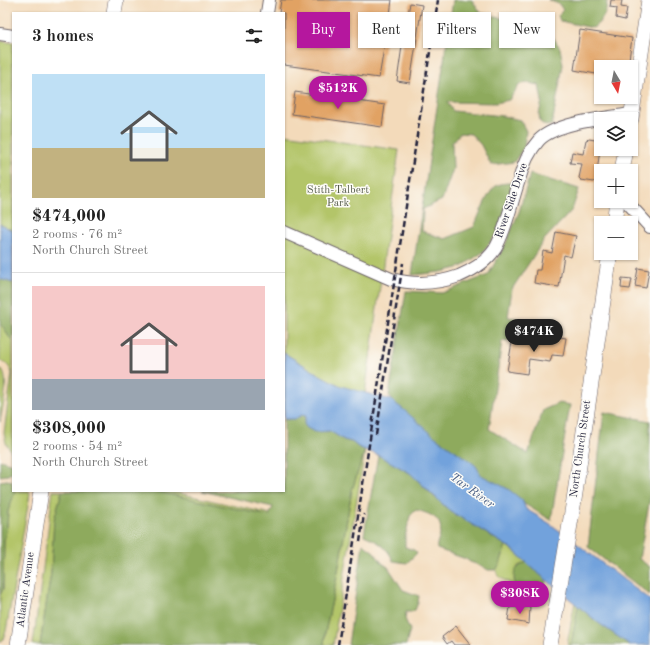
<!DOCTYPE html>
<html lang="en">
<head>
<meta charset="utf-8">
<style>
  :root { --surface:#fff; --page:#f6f6f6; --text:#222; --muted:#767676; --line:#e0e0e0; --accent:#b5179e }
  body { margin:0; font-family:"Old Standard TT",serif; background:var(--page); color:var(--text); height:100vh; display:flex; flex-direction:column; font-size:15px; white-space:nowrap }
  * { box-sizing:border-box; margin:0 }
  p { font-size:13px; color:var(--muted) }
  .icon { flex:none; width:22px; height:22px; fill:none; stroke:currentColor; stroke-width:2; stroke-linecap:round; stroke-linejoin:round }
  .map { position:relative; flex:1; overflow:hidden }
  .drawer { position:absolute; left:12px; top:12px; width:273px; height:480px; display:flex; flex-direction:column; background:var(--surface); border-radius:0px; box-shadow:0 1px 3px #0004 }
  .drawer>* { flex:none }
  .hud { position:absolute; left:297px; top:12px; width:293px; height:36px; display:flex; gap:8px }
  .needle { width:26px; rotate:170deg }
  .fabs { position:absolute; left:594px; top:60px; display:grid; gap:8px }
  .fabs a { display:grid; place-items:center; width:44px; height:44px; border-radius:0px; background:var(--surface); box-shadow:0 1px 3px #0004; font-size:20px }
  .price { position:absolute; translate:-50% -34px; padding:0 9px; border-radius:14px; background:var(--accent); color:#fff; font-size:13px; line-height:26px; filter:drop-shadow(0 1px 2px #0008) }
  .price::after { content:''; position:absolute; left:50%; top:24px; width:12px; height:9px; margin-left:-6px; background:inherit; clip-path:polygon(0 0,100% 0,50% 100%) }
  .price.selected { background:#222; color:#fff }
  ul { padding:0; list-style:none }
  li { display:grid; align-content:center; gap:8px; height:212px; padding:0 20px }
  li+li { border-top:1px solid var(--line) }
  li span { display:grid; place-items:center; height:124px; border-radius:0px; color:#555 }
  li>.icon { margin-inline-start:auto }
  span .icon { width:72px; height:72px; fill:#fffc; stroke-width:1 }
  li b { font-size:17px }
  h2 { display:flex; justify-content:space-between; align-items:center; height:48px; padding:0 20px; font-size:17px }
  .pill { padding:0 14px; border-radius:0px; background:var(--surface); box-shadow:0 1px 3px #0004; font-size:14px; line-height:36px }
  .pill.selected { background:var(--accent); color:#fff }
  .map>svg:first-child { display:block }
</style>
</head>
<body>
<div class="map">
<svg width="650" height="645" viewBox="0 0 650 645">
  <rect width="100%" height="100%" fill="#fdfcf7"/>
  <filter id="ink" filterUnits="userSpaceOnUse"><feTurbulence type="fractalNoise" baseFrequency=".025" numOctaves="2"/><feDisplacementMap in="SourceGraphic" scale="8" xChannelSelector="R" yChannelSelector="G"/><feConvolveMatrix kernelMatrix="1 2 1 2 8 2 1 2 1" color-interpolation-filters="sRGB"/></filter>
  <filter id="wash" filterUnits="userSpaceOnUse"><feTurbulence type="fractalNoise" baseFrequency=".012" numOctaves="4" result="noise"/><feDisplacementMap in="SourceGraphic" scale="16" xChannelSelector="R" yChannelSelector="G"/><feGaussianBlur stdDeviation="0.9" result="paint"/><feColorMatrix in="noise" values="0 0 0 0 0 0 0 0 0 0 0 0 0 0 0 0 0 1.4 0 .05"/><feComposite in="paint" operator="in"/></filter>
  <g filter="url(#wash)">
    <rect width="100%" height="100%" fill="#f3daba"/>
    <g fill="#b3c569" stroke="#6a7452">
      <polygon points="0,41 13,43 13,231 0,224"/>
      <polygon points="284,134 399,150 365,394 341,386 320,375 284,353"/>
      <path d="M 0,324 C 6,328 7,337 13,341 L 13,454 L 6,443 L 4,433 L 12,373 C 9,366 7,363 0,361 Z"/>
      <path d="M 0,368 C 11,376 2,409 0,422 Z"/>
      <polygon points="365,450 333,645 324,645 325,633 337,577 352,490"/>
      <polygon points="15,491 29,491 30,494 6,631 3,640 0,643 0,595 3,589 4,541 7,526 8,511"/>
      <polygon points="53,491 62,491 54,520 51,573 40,645 33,645"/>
      <polygon points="155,491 169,491 271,514 269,516"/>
      <polygon points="506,545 527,562 518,566 514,579 516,587 498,576 496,570 500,564"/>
      <polygon points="575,602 578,606 571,645 567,645"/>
    </g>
    <g fill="#8eaa5d" stroke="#58664c">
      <path d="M 453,0 L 472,0 L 481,13 L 535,27 L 553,37 L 560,48 L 563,65 L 552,125 L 546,126 L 540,122 L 539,114 L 542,101 L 539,85 L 529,83 L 520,84 L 509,100 L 496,103 L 447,102 L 453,111 L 503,116 L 520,120 L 526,131 L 524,147 L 514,162 L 491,165 L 481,145 L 471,134 L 460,133 L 452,143 L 453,169 L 442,200 L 423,209 L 422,231 L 445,239 L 474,227 C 478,218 488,191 496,186 C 501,183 508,183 514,183 L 498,232 L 483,252 L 461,267 L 441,272 L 412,275 Z"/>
      <path d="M 548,0 L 607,0 C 607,13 603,20 593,28 L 560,21 L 558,15 L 563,10 L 559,4 Z"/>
      <polygon points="530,174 579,189 572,210 544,240 512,289 508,317 545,323 541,333 530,338 502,341 489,429 528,454 543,410 559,403 570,405 551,520 483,479 405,419 389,395 406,291 442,293 488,275 505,245 519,212"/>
      <path d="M 0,279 L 13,283 L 13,341 C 7,337 6,328 0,324 Z"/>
      <polygon points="604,412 650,421 650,498 639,559 650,567 650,595 588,547"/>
      <polygon points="302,415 306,416 305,420 315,432 330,431 344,440 352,442 358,447 365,450 352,490 337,577 325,633 324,645 40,645 51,573 54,520 62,491 155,491 269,516 273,507 202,491 284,491 284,419 287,420"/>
      <path d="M 378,455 L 410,473 L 431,494 L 455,515 L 460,516 L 489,535 L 506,545 L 500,564 L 496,570 L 488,570 L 482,566 L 470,562 L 466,559 L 437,549 C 436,543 439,539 440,534 C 444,518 428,513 416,510 L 410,516 L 405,537 L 405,547 L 414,550 L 417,553 L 407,563 L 393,561 C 388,547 377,541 364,535 Z"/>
      <polygon points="0,460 13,464 13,472 8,475 0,476"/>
      <polygon points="7,480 12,481 13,491 15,491 15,492 8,511 7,526 4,541 3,589 0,595 0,481"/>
      <polygon points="363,544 374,552 382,563 388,567 403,590 419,596 418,603 415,610 411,612 406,612 405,619 410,630 406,645 348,645"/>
      <path d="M 527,562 L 546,579 L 542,601 L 516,587 C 512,573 514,568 527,562 Z"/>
      <polygon points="578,606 600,624 630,645 571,645"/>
    </g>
    <g fill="#72a2dc" stroke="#4a628c">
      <polygon points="0,224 13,231 13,283 0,279"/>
      <polygon points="284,353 320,375 341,386 391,400 404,410 434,436 470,461 476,466 481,475 508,489 522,500 526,509 549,523 580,546 650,600 650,645 630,645 600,624 538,573 512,549 450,511 410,473 378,455 358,447 352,442 344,440 330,431 315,432 307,428 304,424 306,416 302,415 295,419 284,419"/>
    </g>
    <g id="blocks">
      <g fill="#e1a264">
        <polygon points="281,0 392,0 388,29 405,32 410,3 422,5 410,83 397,81 403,39 386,36 379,78 284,65 284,13 279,13"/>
        <polygon points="611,0 622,0 621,7 627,8 625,20 616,18 617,8 610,7"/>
        <polygon points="580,30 632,38 628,67 598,63 596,74 574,70"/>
        <polygon points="295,92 385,105 382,127 292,114"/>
        <polygon points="589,139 601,141 596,180 594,182 581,180 579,178 582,164 570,163 572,152 583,154 586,140"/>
        <polygon points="556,232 576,236 571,257 564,255 559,287 534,283 536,270 540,270 543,251 552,253"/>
        <polygon points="638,268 649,270 646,288 635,286"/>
        <polygon points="622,278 632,279 630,289 621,288"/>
        <polygon points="554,336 566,338 563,356 552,355 550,362 529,359 527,374 507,371 512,342 534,345 535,342 543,343 543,339 553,341"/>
        <polygon points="510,607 530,607 529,624 508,620"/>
        <polygon points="456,626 471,645 454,645 451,641 447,644 442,637"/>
      </g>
    </g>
  </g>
  <g filter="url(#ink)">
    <use href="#blocks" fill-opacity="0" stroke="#6b6267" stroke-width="1"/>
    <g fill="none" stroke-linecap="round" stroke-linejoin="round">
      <g stroke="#6b6267" stroke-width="14">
        <g id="minor">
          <polyline points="267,13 269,0"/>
          <polyline points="0,34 13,36"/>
          <polyline points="626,201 650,227"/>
          <path d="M 284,232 L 391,279 C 414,285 437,284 459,276 C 473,270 487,261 495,249 C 506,231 512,200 519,180 C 523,165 529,151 539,140 C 557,122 607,118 631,114"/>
        </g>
      </g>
      <g stroke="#6b6267" stroke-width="16">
        <g id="major">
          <polyline points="114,13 116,0"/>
          <polyline points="631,119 649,0"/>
          <polyline points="622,171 626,149"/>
          <polyline points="614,223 617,201"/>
          <polyline points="18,645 41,491"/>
          <polyline points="550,645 574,500 610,253"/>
        </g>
      </g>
      <use href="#minor" stroke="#fff" stroke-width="12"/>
      <use href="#major" stroke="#fff" stroke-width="15"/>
      <g stroke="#22223b" stroke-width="2.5" stroke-dasharray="6 3" stroke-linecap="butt">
        <polyline points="376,435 403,263"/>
        <polyline points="360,542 364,514"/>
        <polyline points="338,645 438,0"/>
      </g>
    </g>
  </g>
  <g text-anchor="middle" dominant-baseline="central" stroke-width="3" stroke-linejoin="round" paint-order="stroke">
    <g font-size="11" fill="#555b4b" stroke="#fdfcf7">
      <text x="338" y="190">Stith-Talbert<tspan x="338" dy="13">Park</tspan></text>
    </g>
    <g font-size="11" fill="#22223b" stroke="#fdfcf7">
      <text transform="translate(512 201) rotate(-71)">River Side Drive</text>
      <text transform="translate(581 449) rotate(-82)">North Church Street</text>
      <text transform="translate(26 590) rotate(-82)">Atlantic Avenue</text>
    </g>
    <g font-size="12" font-style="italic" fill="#465c83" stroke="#fdfcf7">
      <text transform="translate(472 491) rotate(36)">Tar River</text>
    </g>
  </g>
</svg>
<div class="fabs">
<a><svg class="needle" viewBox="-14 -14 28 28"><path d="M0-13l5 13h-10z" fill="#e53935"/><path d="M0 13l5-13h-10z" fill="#767676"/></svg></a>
<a><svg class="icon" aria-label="layers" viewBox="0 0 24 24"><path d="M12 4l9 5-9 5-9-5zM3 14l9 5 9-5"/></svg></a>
<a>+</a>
<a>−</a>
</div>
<b class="price" style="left:338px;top:110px">$512K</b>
<b class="price selected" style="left:534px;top:353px">$474K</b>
<b class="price" style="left:520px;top:615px">$308K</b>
<div class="hud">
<a class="pill selected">Buy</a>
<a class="pill">Rent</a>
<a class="pill">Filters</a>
<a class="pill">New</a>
</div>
<section class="drawer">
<h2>3 homes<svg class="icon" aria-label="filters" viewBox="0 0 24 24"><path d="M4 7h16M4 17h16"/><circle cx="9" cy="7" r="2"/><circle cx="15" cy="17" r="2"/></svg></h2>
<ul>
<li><span style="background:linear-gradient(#bfe0f5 60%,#c2b280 0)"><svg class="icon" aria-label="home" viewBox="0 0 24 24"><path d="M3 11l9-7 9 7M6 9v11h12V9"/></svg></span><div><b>$474,000</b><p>2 rooms · 76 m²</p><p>North Church Street</p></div></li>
<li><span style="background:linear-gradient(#f6c9c9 75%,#9aa5b1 0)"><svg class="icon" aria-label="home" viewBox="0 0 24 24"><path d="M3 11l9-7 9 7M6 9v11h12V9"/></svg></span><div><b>$308,000</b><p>2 rooms · 54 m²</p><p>North Church Street</p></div></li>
</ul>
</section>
</div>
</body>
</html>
